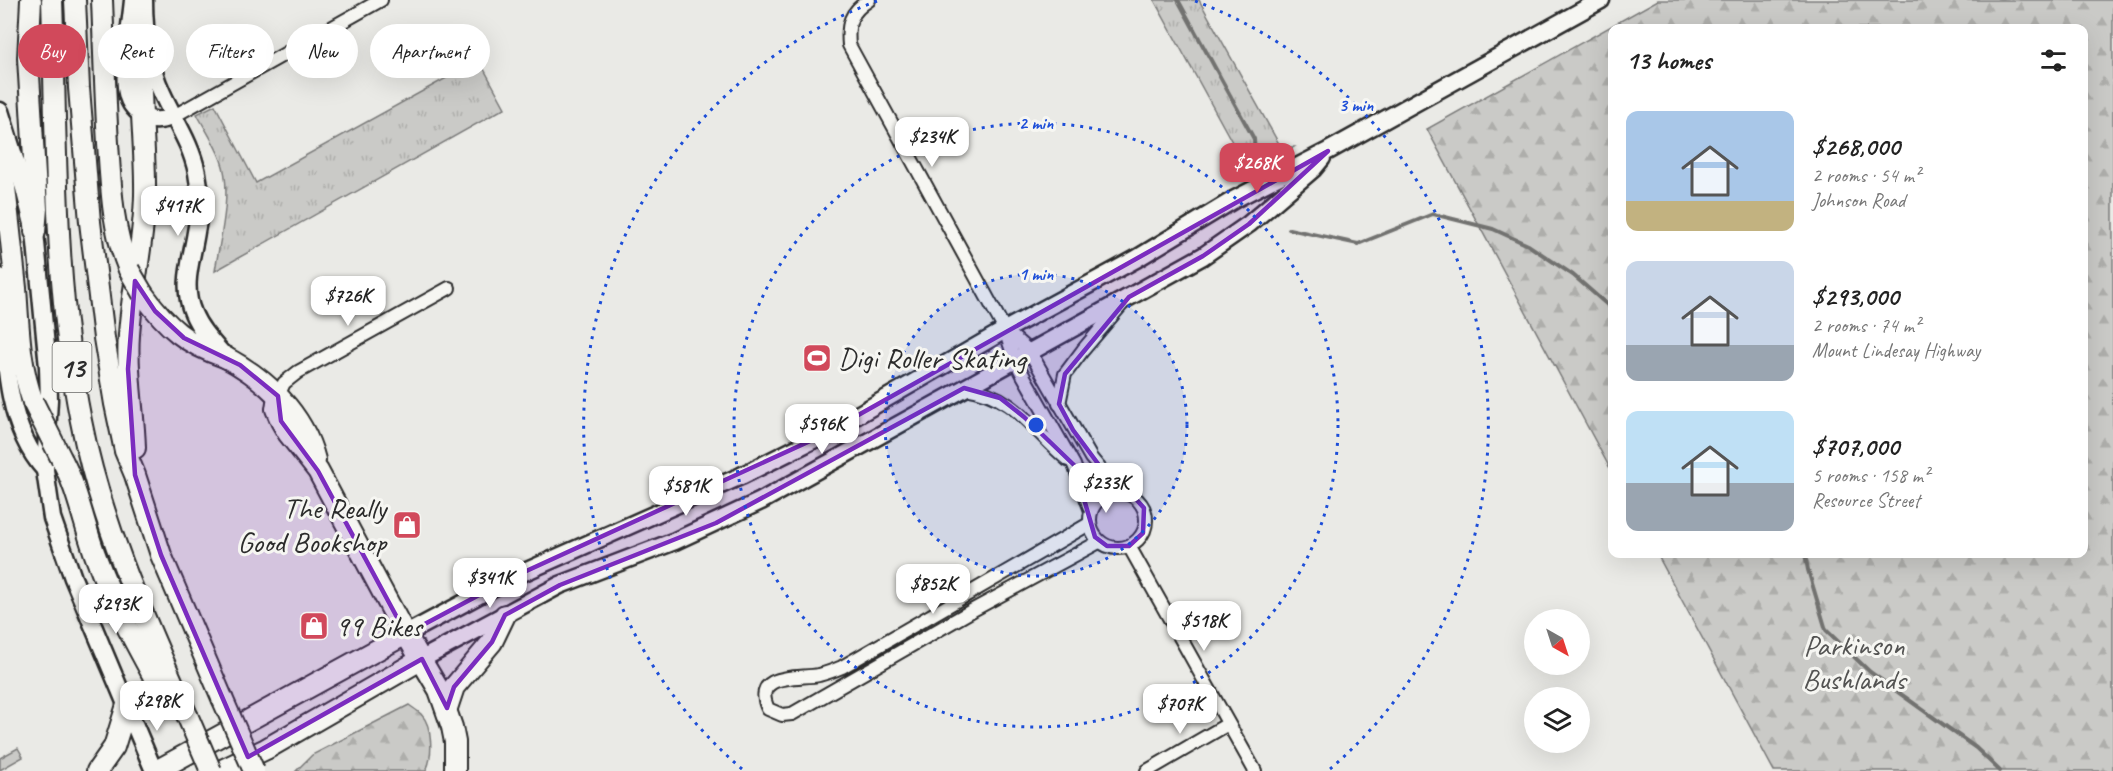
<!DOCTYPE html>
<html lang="en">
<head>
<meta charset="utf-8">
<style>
  :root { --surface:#fff; --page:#f6f6f6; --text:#222; --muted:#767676; --accent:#d1495b }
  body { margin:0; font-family:Caveat,sans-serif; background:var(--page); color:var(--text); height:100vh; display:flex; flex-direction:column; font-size:22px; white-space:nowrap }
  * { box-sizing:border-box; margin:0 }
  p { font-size:20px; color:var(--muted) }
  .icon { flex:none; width:33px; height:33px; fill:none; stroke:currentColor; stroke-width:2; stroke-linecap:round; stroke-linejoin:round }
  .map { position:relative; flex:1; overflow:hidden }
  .side { position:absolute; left:1608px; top:24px; width:480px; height:534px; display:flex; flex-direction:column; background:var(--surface); border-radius:12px; box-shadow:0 6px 24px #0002 }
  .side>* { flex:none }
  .guide { position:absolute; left:18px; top:24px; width:570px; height:54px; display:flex; gap:12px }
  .needle { width:39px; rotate:141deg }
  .controls { position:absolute; left:1524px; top:609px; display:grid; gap:12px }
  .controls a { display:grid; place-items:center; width:66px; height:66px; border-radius:50%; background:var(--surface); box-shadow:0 6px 24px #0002; font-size:30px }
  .price { position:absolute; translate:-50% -51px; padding:0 14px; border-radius:12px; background:#fff; color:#222; font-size:20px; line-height:39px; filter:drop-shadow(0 2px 3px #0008) }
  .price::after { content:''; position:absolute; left:50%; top:36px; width:18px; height:14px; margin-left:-9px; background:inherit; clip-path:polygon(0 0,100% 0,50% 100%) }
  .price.current { background:var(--accent); color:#fff }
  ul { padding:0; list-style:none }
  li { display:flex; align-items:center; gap:18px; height:150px; padding:0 18px }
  li span { display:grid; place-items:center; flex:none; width:168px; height:120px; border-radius:12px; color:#555 }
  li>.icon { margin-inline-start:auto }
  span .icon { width:72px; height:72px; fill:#fffc; stroke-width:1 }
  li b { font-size:26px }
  h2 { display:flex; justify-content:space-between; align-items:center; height:72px; padding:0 18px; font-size:26px }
  .chip { padding:0 21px; border-radius:27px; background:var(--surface); box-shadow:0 6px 24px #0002; font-size:21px; line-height:54px }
  .chip.current { background:var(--accent); color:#fff }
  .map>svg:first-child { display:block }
</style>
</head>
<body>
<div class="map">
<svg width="2113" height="771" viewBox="0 0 2113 771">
  <defs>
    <pattern id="forest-firs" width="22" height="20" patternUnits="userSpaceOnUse" patternTransform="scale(1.5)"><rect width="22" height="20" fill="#cacac7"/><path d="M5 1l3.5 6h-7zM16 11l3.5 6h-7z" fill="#aeaeab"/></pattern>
    <pattern id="park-tufts" width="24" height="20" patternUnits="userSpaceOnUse" patternTransform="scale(1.5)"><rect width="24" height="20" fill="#cacac7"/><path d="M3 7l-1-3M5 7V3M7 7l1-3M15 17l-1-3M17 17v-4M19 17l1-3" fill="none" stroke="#aeaeab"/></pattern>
  </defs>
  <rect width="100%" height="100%" fill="#eaeae6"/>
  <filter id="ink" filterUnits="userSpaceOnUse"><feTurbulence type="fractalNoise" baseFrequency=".0167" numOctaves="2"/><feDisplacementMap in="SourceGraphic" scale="12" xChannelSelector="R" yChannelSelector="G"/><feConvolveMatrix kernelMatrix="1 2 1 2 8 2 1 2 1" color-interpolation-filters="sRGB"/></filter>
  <g filter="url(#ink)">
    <polygon fill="#cacac7" stroke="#7a7a79" stroke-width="1.5" points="18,748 23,757 0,770 0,758"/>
    <g fill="url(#forest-firs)" stroke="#7a7a79" stroke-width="1.5">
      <polygon points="1658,0 2113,0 2113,771 1774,771 1657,554 2084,554 2084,28 1612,28 1612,472 1427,129"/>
      <path d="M 409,705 C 413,708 418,711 421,714 C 433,727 433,756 426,771 L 296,771 L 312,755 Z"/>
    </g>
    <g fill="url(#park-tufts)" stroke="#7a7a79" stroke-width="1.5">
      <polygon points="1154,0 1199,0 1278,142 1282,147 1294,147 1239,178 1243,162"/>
      <path d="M 479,60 L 505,108 L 215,271 C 220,239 233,191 221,160 C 215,144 205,129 197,114 L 215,105 L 256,183 Z"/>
    </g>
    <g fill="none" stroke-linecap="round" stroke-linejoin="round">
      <g stroke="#727270" stroke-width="4">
        <polyline points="1178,0 1254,139 1256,173"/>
        <polyline points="1289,229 1358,244 1433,214 1493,229 1528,245 1573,275 1612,309"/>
        <polyline points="1805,554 1808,570 1826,630 1870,672 1976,748 2000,771"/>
      </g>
      <g stroke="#2b2b2b" stroke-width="16">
        <g id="minor">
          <path d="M 869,0 C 850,12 847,24 849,45 L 1005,330 L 1015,360 L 1023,375 L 1074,465 L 1091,511"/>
          <polyline points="174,116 381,0"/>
          <polyline points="1006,331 1030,352 1091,458 1119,492"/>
          <path d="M 965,388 C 1015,395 1032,430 1068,460"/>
          <polyline points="278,396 284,383 298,372 449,288"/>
          <polyline points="1059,404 1065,374 1083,350 1122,304"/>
          <circle cx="1118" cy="520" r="28"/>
          <path d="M 1089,524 L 842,667 C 835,670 827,673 819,675 C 799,679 751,672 768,709 L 782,715 L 792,714 L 973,610 L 1099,542"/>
          <polyline points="1129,546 1255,771"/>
          <polyline points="1147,771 1228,724"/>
        </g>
      </g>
      <g stroke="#2b2b2b" stroke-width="21">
        <g id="secondary">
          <path d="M 133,0 C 131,24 122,72 127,93 C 129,104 137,113 147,118 C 155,122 165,120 174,116"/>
          <path d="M 144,0 C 144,33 148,63 162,93 C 174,120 191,143 197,173 C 201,192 200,212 196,232 C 192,259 181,286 193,313 C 200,330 213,343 225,357"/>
          <polyline points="0,111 24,188 35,232 48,367 49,400 45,470 52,518 73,578 154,771"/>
          <path d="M 0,277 C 5,338 1,422 45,470"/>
          <polyline points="406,634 511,578 741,476 821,436 1005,330 1136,259 1235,199 1328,151 1601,0"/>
          <polyline points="422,659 560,585 675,541 761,501 1203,256 1249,224 1313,169 1322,158"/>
        </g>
      </g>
      <g stroke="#2b2b2b" stroke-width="24">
        <g id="primary">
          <path d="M 225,357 C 266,379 303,413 315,460"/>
          <polyline points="278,396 276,409 281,421 288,433 318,471 398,621 439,690 452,727 455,742 455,771"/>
          <polyline points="447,708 454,687 492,642 505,615"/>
          <polyline points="97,771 114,747 127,705"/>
          <polyline points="156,771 406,634"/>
          <polyline points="220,771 266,749 422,659"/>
        </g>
      </g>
      <g stroke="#2b2b2b" stroke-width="24">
        <g id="trunk">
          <polyline points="31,0 28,58 37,209 35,232"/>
          <path d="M 52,0 C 57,140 53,283 81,421 C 101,524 145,620 187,715"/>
          <polyline points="75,0 79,88 90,222 104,338 115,404 125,451 135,475 161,555 222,698"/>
          <path d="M 102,0 C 104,48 105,95 108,143 C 111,187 112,229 129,270"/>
          <path d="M 0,145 C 6,193 11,241 16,288 C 19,329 19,363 33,402"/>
          <path d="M 143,294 C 167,327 186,344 225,357"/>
          <path d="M 135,448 C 134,410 126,373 129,335 C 132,288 144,242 145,195 C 146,140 136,86 144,31"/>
          <path d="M 62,460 C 79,492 84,527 97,560 C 116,611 144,658 169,705"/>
        </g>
      </g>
      <use href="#minor" stroke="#f6f6f2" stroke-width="12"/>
      <use href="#secondary" stroke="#f6f6f2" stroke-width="16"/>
      <use href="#primary" stroke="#f6f6f2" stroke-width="20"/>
      <use href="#trunk" stroke="#f6f6f2" stroke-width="20"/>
      <g stroke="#2b2b2b" stroke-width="24" stroke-linecap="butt">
        <g id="trunk-bridge">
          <polyline points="129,270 143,294"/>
          <polyline points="33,402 62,460"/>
          <polyline points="222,698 254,771"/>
          <polyline points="187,715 211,771"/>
        </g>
      </g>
      <use href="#trunk-bridge" stroke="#f6f6f2" stroke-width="20"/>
    </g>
  </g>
  <path fill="#7b2cbf" fill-opacity="0.2" stroke="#7b2cbf" stroke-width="4.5" stroke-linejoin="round" d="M 1328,151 L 1249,224 L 1203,256 L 1129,297 L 1065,374 L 1059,404 L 1073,430 L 1119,492 L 1134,497 L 1144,508 L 1143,533 L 1129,546 L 1107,546 L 1095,537 L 1074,465 L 1024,417 L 1000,398 L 964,388 L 716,523 L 560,585 L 505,615 L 492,642 L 454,687 L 447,708 L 422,659 L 248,757 L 161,555 L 135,475 L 128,369 L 135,281 L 155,311 L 184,338 L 240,365 L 278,396 L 281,421 L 318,471 L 406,634 L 511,578 L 821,436 Z"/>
  <circle cx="1036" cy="425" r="151" fill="#1d4ed8" fill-opacity=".12"/>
  <g fill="none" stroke="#1d4ed8" stroke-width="3" stroke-dasharray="3 6">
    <circle cx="1036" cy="425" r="151"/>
    <circle cx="1036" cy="425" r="302"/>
    <path d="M742 769A453 453 0 0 1 877 1M1195 1A453 453 0 0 1 1330 769"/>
  </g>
  <defs>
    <g id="stadium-square" transform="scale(1.5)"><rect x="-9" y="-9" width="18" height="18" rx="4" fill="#d1495b" stroke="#f6f6f2"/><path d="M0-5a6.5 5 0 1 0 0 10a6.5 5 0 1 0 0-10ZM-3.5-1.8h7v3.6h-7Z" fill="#fff"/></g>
    <g id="shop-square" transform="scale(1.5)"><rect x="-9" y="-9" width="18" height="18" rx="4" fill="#d1495b" stroke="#f6f6f2"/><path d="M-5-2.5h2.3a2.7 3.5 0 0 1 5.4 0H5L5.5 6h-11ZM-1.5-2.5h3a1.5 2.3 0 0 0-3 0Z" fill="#fff"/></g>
  </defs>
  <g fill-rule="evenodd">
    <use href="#stadium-square" x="817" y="358"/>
    <use href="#shop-square" x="407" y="525"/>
    <use href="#shop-square" x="314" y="626"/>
  </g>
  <g text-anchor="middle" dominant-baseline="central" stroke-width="6" stroke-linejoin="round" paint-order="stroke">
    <rect fill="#f6f6f2" stroke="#686867" stroke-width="1.5" x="52.5" y="342" width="39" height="50" rx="4.5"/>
    <g font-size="28" font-weight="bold" fill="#2b2b2b">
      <text x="72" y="367">13</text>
    </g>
    <g font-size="30" fill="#2b2b2b" stroke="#f6f6f2" text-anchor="start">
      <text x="838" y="358">Digi Roller Skating</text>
      <text x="386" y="508" text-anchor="end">The Really<tspan x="386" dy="34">Good Bookshop</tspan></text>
      <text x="335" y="626">99 Bikes</text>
    </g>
    <g font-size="30" fill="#535352" stroke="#f6f6f2">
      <text x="1854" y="645">Parkinson<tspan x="1854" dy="34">Bushlands</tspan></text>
    </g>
  </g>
  <circle cx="1036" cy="425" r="9" fill="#1d4ed8" stroke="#f6f6f2" stroke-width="3"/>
  <g font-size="18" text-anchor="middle" font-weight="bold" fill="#1d4ed8" stroke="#f6f6f2" stroke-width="6" stroke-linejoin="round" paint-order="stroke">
    <text x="1356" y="111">3 min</text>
    <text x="1036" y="129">2 min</text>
    <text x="1036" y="280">1 min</text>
  </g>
</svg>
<div class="controls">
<a><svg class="needle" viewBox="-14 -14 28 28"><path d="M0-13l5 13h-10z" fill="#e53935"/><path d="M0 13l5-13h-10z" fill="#767676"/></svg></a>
<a><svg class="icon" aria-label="layers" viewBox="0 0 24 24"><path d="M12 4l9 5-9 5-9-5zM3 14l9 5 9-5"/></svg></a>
</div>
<b class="price" style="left:932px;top:168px">$234K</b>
<b class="price current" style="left:1257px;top:194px">$268K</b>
<b class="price" style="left:178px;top:237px">$417K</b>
<b class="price" style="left:348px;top:327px">$726K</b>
<b class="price" style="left:822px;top:455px">$596K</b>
<b class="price" style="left:1106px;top:514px">$233K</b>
<b class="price" style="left:686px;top:517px">$581K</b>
<b class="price" style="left:490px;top:609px">$341K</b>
<b class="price" style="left:933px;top:615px">$852K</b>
<b class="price" style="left:116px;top:635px">$293K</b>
<b class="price" style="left:1204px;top:652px">$518K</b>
<b class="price" style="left:157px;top:732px">$298K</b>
<b class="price" style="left:1180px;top:735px">$707K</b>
<div class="guide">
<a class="chip current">Buy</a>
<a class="chip">Rent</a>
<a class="chip">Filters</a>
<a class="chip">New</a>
<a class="chip">Apartment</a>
</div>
<section class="side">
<h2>13 homes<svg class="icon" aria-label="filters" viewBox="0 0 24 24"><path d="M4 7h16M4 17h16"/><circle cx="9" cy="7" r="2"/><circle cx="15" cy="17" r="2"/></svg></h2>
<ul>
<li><span style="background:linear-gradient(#a9c7e8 75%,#c2b280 0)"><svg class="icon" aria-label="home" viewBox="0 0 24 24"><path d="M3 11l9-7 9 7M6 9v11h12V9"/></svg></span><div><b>$268,000</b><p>2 rooms · 54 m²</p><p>Johnson Road</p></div></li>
<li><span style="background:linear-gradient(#c9d6e8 70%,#9aa5b1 0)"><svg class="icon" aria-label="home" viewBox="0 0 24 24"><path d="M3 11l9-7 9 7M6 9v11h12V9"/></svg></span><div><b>$293,000</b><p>2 rooms · 74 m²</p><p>Mount Lindesay Highway</p></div></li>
<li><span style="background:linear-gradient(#bfe0f5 60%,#9aa5b1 0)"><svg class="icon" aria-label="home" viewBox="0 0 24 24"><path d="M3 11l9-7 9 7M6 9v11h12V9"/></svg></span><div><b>$707,000</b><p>5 rooms · 158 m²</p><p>Resource Street</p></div></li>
</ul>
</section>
</div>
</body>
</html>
